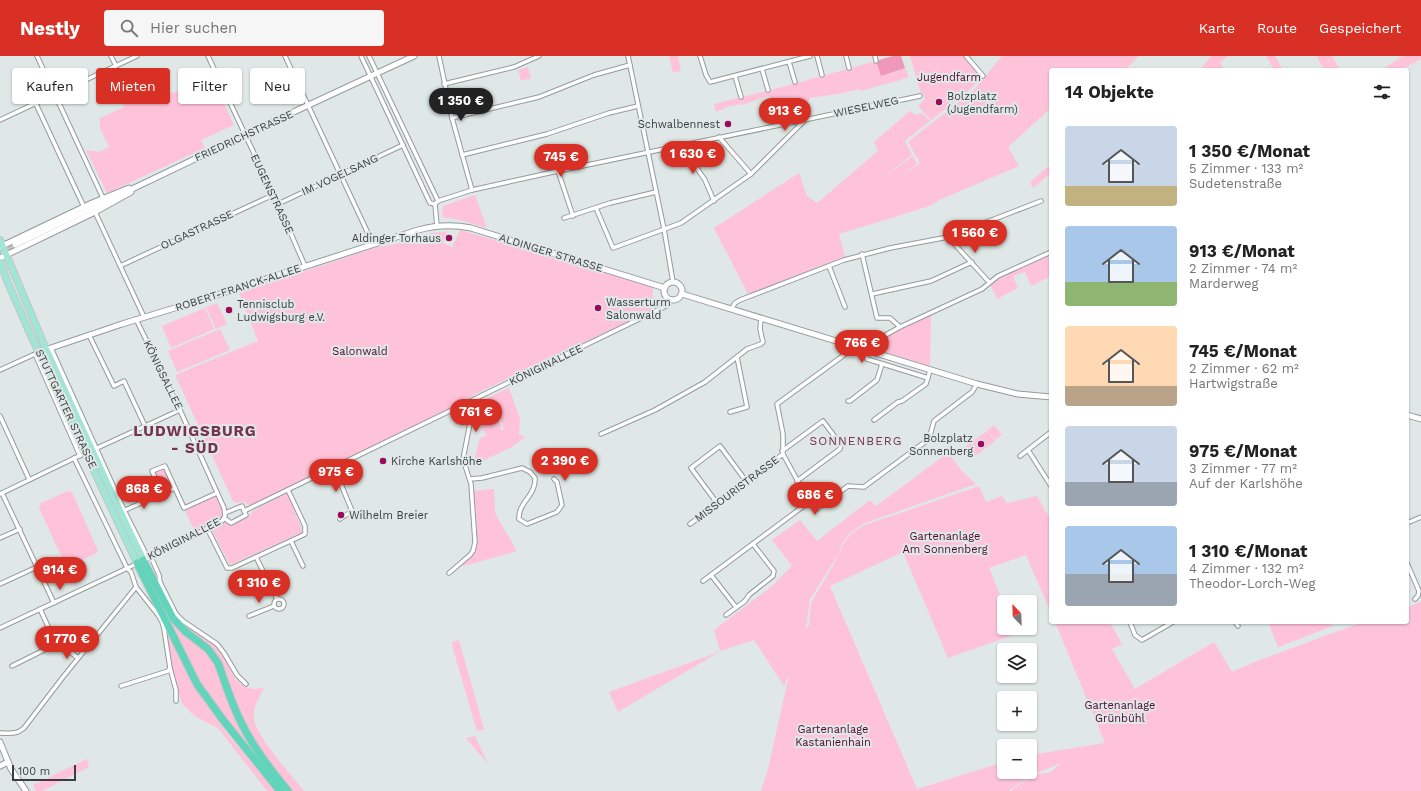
<!DOCTYPE html>
<html lang="de">
<head>
<meta charset="utf-8">
<style>
  :root { --surface:#fff; --page:#f6f6f6; --text:#222; --muted:#767676; --accent:#d93025 }
  body { margin:0; font-family:"Work Sans",sans-serif; background:var(--page); color:var(--text); height:100vh; display:flex; flex-direction:column; font-size:15px; white-space:nowrap }
  * { box-sizing:border-box; margin:0 }
  p { font-size:13px; color:var(--muted) }
  .icon { flex:none; width:22px; height:22px; fill:none; stroke:currentColor; stroke-width:2; stroke-linecap:round; stroke-linejoin:round }
  .map { position:relative; flex:1; overflow:hidden }
  .details { position:absolute; left:1049px; top:12px; width:360px; height:556px; display:flex; flex-direction:column; background:var(--surface); border-radius:4px; box-shadow:0 1px 3px #0004 }
  .details>* { flex:none }
  .hud { position:absolute; left:12px; top:12px; width:380px; height:36px; display:flex; gap:8px }
  .needle { width:26px; rotate:337deg }
  .buttons { position:absolute; left:997px; top:539px; display:grid; gap:8px }
  .buttons a { display:grid; place-items:center; width:40px; height:40px; border-radius:4px; background:var(--surface); box-shadow:0 1px 3px #0004; font-size:20px }
  .scale { position:absolute; left:12px; bottom:10px; width:64px; box-sizing:border-box; padding-left:4px; border:2px solid #3a3e3d; border-top:0; font-size:11px; line-height:14px; white-space:nowrap; color:#3a3e3d; -webkit-text-stroke:3px #dfe8e6; paint-order:stroke }
  .price { position:absolute; translate:-50% -34px; padding:0 9px; border-radius:14px; background:var(--accent); color:#fff; font-size:13px; line-height:26px; filter:drop-shadow(0 1px 2px #0008) }
  .price::after { content:''; position:absolute; left:50%; top:24px; width:12px; height:9px; margin-left:-6px; background:inherit; clip-path:polygon(0 0,100% 0,50% 100%) }
  .price.on { background:#222; color:#fff }
  ul { padding:0; list-style:none }
  li { display:flex; align-items:center; gap:12px; height:100px; padding:0 16px }
  li span { display:grid; place-items:center; flex:none; width:112px; height:80px; border-radius:4px; color:#555 }
  li>.icon { margin-inline-start:auto }
  span .icon { width:48px; height:48px; fill:#fffc; stroke-width:1 }
  li b { font-size:17px }
  h2 { display:flex; justify-content:space-between; align-items:center; height:48px; padding:0 16px; font-size:17px }
  .pill { padding:0 14px; border-radius:4px; background:var(--surface); box-shadow:0 1px 3px #0004; font-size:14px; line-height:36px }
  .pill.on { background:var(--accent); color:#fff }
  header { display:flex; align-items:center; gap:24px; box-sizing:border-box; height:56px; padding:0 20px; background:var(--accent); color:#fff }
  header strong { font-size:19px }
  nav { display:flex; gap:22px; margin-inline-start:auto; font-size:14px }
  .search { width:280px; height:36px; background:var(--page); display:flex; align-items:center; gap:10px; box-sizing:border-box; padding:0 14px; border-radius:4px; color:var(--muted); font-size:15px }
  .map>svg:first-child { display:block }
</style>
</head>
<body>
<header>
<strong>Nestly</strong>
<div class="search"><svg class="icon" aria-label="search" viewBox="0 0 24 24"><circle cx="10" cy="10" r="6"/><path d="M15 15l6 6"/></svg>Hier suchen</div>
<nav><a>Karte</a><a>Route</a><a>Gespeichert</a></nav>
</header>
<div class="map">
<svg width="1421" height="735" viewBox="0 0 1421 735">
  <rect width="100%" height="100%" fill="#dfe8e6"/>
  <g fill="#fec2d9">
    <polygon points="669,0 678,0 681,15 673,17"/>
    <polygon points="910,0 964,0 981,20 972,32 931,64 918,50 925,43 923,37 921,38"/>
    <polygon points="1002,0 1139,0 1125,14 1051,14 1051,52 1008,91 1019,110 939,144 930,150 839,178 845,201 748,238 714,172 799,117 807,140 817,147 878,95 874,86 910,55 915,59 922,57 930,65 905,85 912,99 877,126 913,100 917,108 898,123 920,107 908,86 974,34"/>
    <polygon points="1211,0 1228,0 1220,6 1224,14 1200,14"/>
    <polygon points="1266,0 1275,0 1283,14 1274,14"/>
    <polygon points="1316,0 1332,0 1340,14 1324,14"/>
    <polygon points="1403,0 1421,0 1421,3 1401,14 1381,14"/>
    <path d="M 876,5 L 881,20 L 905,12 L 909,21 C 893,27 878,29 862,35 L 860,33 L 838,38 L 809,42 L 809,45 L 794,49 L 792,46 L 774,53 L 770,41 L 768,40 L 745,48 L 730,50 L 716,56 L 714,48 L 786,30 Z"/>
    <polygon points="528,11 531,22 521,25 518,14"/>
    <polygon points="212,22 234,69 201,84 205,92 107,137 86,94 99,96 109,91 100,72 100,62 124,51 119,41 131,30 139,46 165,37 175,36 204,23"/>
    <polygon points="1051,108 1051,117 1033,132 1030,126"/>
    <polygon points="475,139 487,172 456,163 445,162 442,160 443,150"/>
    <polygon points="460,174 520,191 653,230 652,254 467,342 455,351 252,450 243,446 237,447 233,445 175,319 258,285 239,237 374,192 396,188 408,185 415,180 447,175 443,187 452,191"/>
    <polygon points="1051,196 1051,220 1031,230 1025,216 1013,220 1018,232 997,243 989,226"/>
    <polygon points="217,247 227,268 216,273 206,251"/>
    <polygon points="205,252 214,273 171,292 162,270"/>
    <polygon points="931,257 930,311 866,290"/>
    <polygon points="220,273 230,294 177,316 168,295"/>
    <path d="M 509,332 L 520,363 L 519,378 L 525,381 L 512,391 L 478,407 L 475,401 L 480,382 L 487,379 C 476,367 478,360 475,346 L 484,341 L 484,346 C 491,352 498,359 500,368 L 502,369 L 500,374 L 504,373 L 501,364 L 487,342 Z"/>
    <polygon points="994,369 1002,379 995,384 987,374"/>
    <polygon points="987,375 995,385 974,401 966,390"/>
    <polygon points="948,397 962,415 976,428 865,467 851,476 842,488 838,499 810,543 806,574 809,569 811,547 834,508 844,487 853,476 865,469 979,430 986,446 1002,440 1007,447 1037,440 1051,465 1051,557 1026,499 989,512 1004,548 1004,572 1014,572 1016,578 948,602 903,496 830,530 917,733 1004,706 1004,716 1030,716 1030,699 1105,687 1055,566 1110,566 1122,588 1112,593 1135,633 1214,586 1232,616 1252,607 1363,566 1407,566 1407,551 1421,546 1421,735 1010,735 1032,720 1037,718 1047,717 1053,714 1061,707 1032,719 1008,735 761,735 768,713 789,619 784,630 754,584 720,595 714,574 771,531 792,510 772,484 800,464 817,485 870,444 876,450"/>
    <polygon points="164,412 172,431 164,435 155,416"/>
    <path d="M 494,433 L 495,457 L 517,495 L 464,510 L 461,509 C 464,506 470,502 473,498 C 481,487 475,449 473,435 Z"/>
    <polygon points="68,435 72,436 98,495 97,497 68,510 65,508 39,452 41,447"/>
    <polygon points="217,437 232,469 248,461 254,454 287,437 303,476 230,509 212,474 207,472 196,478 184,452"/>
    <polygon points="168,562 186,581 206,595 215,609 238,670 262,708 226,663 200,626"/>
    <path d="M 179,566 L 213,587 L 224,602 L 235,623 L 245,631 L 253,633 L 264,632 C 259,642 252,652 254,664 C 258,682 292,720 304,735 L 291,735 L 252,683 L 244,668 L 220,605 Z"/>
    <polygon points="1268,566 1331,566 1333,570 1278,591"/>
    <path d="M 165,570 C 177,595 188,621 203,644 C 224,676 250,705 275,735 L 267,735 L 218,672 L 196,661 L 182,648 L 172,611 Z"/>
    <polygon points="459,584 484,673 477,675 453,593 452,586"/>
    <polygon points="719,596 618,656 609,636"/>
    <polygon points="475,680 488,708 466,682"/>
    <polygon points="87,703 89,711 42,735 36,735 33,729"/>
  </g>
  <polygon fill="#ee98bb" points="893,0 901,0 905,12 881,20 876,5"/>
  <g fill="none" stroke-linecap="round" stroke-linejoin="round">
    <polyline stroke="#bec6c4" stroke-width="5" stroke-dasharray="5 2.5" stroke-linecap="butt" points="0,196 15,189"/>
    <g stroke="#939c9a" stroke-width="5.5">
      <g id="street">
        <polyline points="37,0 103,142"/>
        <polyline points="111,0 116,10"/>
        <polyline points="208,0 278,148 305,210"/>
        <polyline points="285,0 373,188"/>
        <polyline points="361,0 430,147 435,148"/>
        <polyline points="369,0 438,145"/>
        <polyline points="439,0 452,62 472,134"/>
        <polyline points="628,0 664,173 673,226"/>
        <polyline points="700,0 706,19 710,26 810,0"/>
        <polyline points="817,0 822,19"/>
        <polyline points="846,0 849,12"/>
        <polyline points="875,0 876,5"/>
        <polyline points="966,0 983,20"/>
        <polyline points="789,6 795,26"/>
        <polyline points="762,13 768,34"/>
        <polyline points="735,20 741,41"/>
        <polyline points="444,28 514,11 539,0"/>
        <polyline points="36,48 84,151"/>
        <polyline points="452,62 539,41 594,19 630,9"/>
        <polyline points="0,64 137,0"/>
        <polyline points="719,81 751,118"/>
        <polyline points="681,89 705,124 714,145"/>
        <polyline points="462,99 547,78 609,57 638,50"/>
        <polyline points="558,115 573,160"/>
        <polyline points="278,148 403,89"/>
        <polyline points="435,148 438,145 472,134 558,115 920,40"/>
        <polyline points="435,148 437,170"/>
        <polyline points="596,152 613,192 681,167 751,118 805,64"/>
        <polyline points="95,156 144,261"/>
        <polyline points="564,162 610,147 656,136"/>
        <polyline points="948,181 989,226"/>
        <polyline points="862,198 877,262 890,262 900,271"/>
        <polyline points="120,210 273,139"/>
        <polyline points="829,210 845,251"/>
        <polyline points="872,238 931,225 972,206"/>
        <polyline points="732,252 735,247 740,244 844,204 890,192 948,181 1041,145"/>
        <polyline points="136,263 180,354 224,452 225,460 224,462"/>
        <polyline points="89,279 114,330 124,325 145,370"/>
        <polyline points="851,289 848,295 844,299 777,348 783,378 783,398 809,446 817,453 848,430 864,431 929,383 934,365 972,336 977,328"/>
        <polyline points="51,292 124,454 148,502"/>
        <polyline points="35,298 80,400"/>
        <polyline points="0,314 35,298"/>
        <polyline points="928,322 867,303 864,297 866,290 900,271 982,233 998,220 1051,196"/>
        <polyline points="848,345 850,345 877,324 882,308"/>
        <polyline points="730,356 747,351 737,301"/>
        <polyline points="0,360 29,423"/>
        <polyline points="874,364 898,346 902,345 926,328 930,314"/>
        <polyline points="601,378 655,354 705,326 747,293 761,288 763,286 760,273 761,262"/>
        <polyline points="95,393 180,354"/>
        <polyline points="1028,394 1051,430"/>
        <polyline points="782,395 823,365 841,389 840,393 797,425"/>
        <polyline points="1020,400 1051,376"/>
        <polyline points="74,402 127,512 131,516 136,531 158,559 162,566 164,573 170,612 176,634 176,645"/>
        <polyline points="334,411 352,455 340,463"/>
        <path d="M 470,423 L 482,422 L 522,412 L 530,416 L 535,422 C 536,440 518,446 519,463 L 527,468 L 557,456 L 562,449 L 557,426 L 554,423"/>
        <polyline points="2,437 54,547"/>
        <polyline points="162,437 152,415 165,410 184,452 217,437"/>
        <polyline points="0,438 87,396"/>
        <polyline points="717,447 691,412 720,390 746,425"/>
        <polyline points="123,455 175,432"/>
        <polyline points="244,455 668,249 671,243"/>
        <polyline points="224,462 231,467 246,459 242,450 225,457"/>
        <polyline points="1407,467 1421,461"/>
        <polyline points="690,468 783,398"/>
        <polyline points="207,472 227,512 232,512 299,481 305,478 305,470 288,434"/>
        <polyline points="0,482 20,473"/>
        <polyline points="291,485 303,510"/>
        <polyline points="151,501 159,519 160,526 176,558 183,565 217,588 224,597 237,619 246,628"/>
        <polyline points="256,501 277,543"/>
        <polyline points="1407,507 1419,535 1418,540 1415,543"/>
        <polyline points="449,517 470,499 473,495 475,486 471,428 463,403 471,362 472,355 469,346"/>
        <polyline points="711,519 736,551"/>
        <polyline points="703,525 809,446"/>
        <polyline points="0,528 37,511"/>
        <circle cx="279" cy="548" r="5"/>
        <polyline points="40,553 56,588 61,589 78,602"/>
        <polyline points="726,559 745,545 749,539 773,520 774,515 753,488"/>
        <polyline points="249,560 274,550"/>
        <polyline points="1130,566 1135,579 1142,584 1173,566"/>
        <polyline points="1235,566 1238,570"/>
        <polyline points="0,572 151,501 222,465 224,462"/>
        <polyline points="12,610 56,588"/>
        <polyline points="121,630 168,615 170,612"/>
        <path d="M 0,677 C 10,677 16,679 24,672 L 63,621 L 136,531"/>
      </g>
    </g>
    <g stroke="#939c9a" stroke-width="7">
      <g id="secondary">
        <polyline points="15,189 270,67 414,0"/>
        <polyline points="0,191 92,147 129,132"/>
        <polyline points="0,202 95,156 131,136"/>
        <circle cx="673" cy="235" r="9"/>
        <polyline points="682,238 977,328 1018,338 1051,341"/>
        <path d="M 39,296 L 122,268 L 201,244 L 418,174 C 436,169 452,168 471,172 L 665,232"/>
        <polyline points="1407,359 1421,363"/>
        <polyline points="0,686 11,713 26,735"/>
        <polyline points="0,710 8,706"/>
      </g>
    </g>
    <g stroke="#c4c5c5" stroke-width="8">
      <g id="primary">
        <polyline points="0,184 51,305 143,504"/>
        <polyline points="0,206 8,227 28,273 137,507"/>
      </g>
    </g>
    <g stroke="#c4c5c5" stroke-width="9">
      <g id="highway">
        <path d="M 143,504 L 173,562 L 186,576 L 208,593 L 218,607 C 225,626 231,646 240,664 C 252,690 270,713 288,735"/>
        <polyline points="137,507 197,628 223,664 280,735"/>
      </g>
    </g>
    <use href="#street" stroke="#fff" stroke-width="3.5"/>
    <use href="#secondary" stroke="#fff" stroke-width="5"/>
    <use href="#primary" stroke="#a1e5d7" stroke-width="6"/>
    <use href="#highway" stroke="#63d4bc" stroke-width="7"/>
  </g>
  <g fill="#9a0a5c" stroke="#dfe8e6" stroke-width="1.5">
    <circle cx="939" cy="46" r="4"/>
    <circle cx="728" cy="68" r="4"/>
    <circle cx="449" cy="182" r="4"/>
    <circle cx="598" cy="252" r="4"/>
    <circle cx="229" cy="254" r="4"/>
    <circle cx="981" cy="388" r="4"/>
    <circle cx="383" cy="405" r="4"/>
    <circle cx="341" cy="459" r="4"/>
  </g>
  <g text-anchor="middle" dominant-baseline="central" stroke-width="4" stroke-linejoin="round" paint-order="stroke">
    <g font-size="11" fill="#530630" stroke="#dfe8e6">
      <text x="949" y="21">Jugendfarm</text>
      <text x="360" y="295">Salonwald</text>
      <text x="945" y="480">Gartenanlage<tspan x="945" dy="13">Am Sonnenberg</tspan></text>
      <text x="1120" y="649">Gartenanlage<tspan x="1120" dy="13">Grünbühl</tspan></text>
      <text x="833" y="673">Gartenanlage<tspan x="833" dy="13">Kastanienhain</tspan></text>
    </g>
    <g font-size="11" fill="#3a3e3d" stroke="#dfe8e6" text-anchor="start">
      <text x="947" y="40">Bolzplatz<tspan x="947" dy="13">(Jugendfarm)</tspan></text>
      <text x="720" y="68" text-anchor="end">Schwalbennest</text>
      <text x="441" y="182" text-anchor="end">Aldinger Torhaus</text>
      <text x="606" y="246">Wasserturm<tspan x="606" dy="13">Salonwald</tspan></text>
      <text x="237" y="248">Tennisclub<tspan x="237" dy="13">Ludwigsburg e.V.</tspan></text>
      <text x="973" y="382" text-anchor="end">Bolzplatz<tspan x="973" dy="13">Sonnenberg</tspan></text>
      <text x="391" y="405">Kirche Karlshöhe</text>
      <text x="349" y="459">Wilhelm Breier</text>
    </g>
    <g font-size="11" fill="#3a3e3d" stroke="#dfe8e6">
      <text transform="translate(866 51) rotate(-12)">WIESELWEG</text>
      <text transform="translate(244 80) rotate(-25)">FRIEDRICHSTRASSE</text>
      <text transform="translate(340 119) rotate(-25)">IM VOGELSANG</text>
      <text transform="translate(272 138) rotate(65)">EUGENSTRASSE</text>
      <text transform="translate(197 174) rotate(-25)">OLGASTRASSE</text>
      <text transform="translate(551 197) rotate(17)">ALDINGER STRASSE</text>
      <text transform="translate(238 232) rotate(-18)">ROBERT-FRANCK-ALLEE</text>
      <text transform="translate(546 309) rotate(-26)">KÖNIGINALLEE</text>
      <text transform="translate(163 319) rotate(64)">KÖNIGSALLEE</text>
      <text transform="translate(66 353) rotate(65)">STUTTGARTER STRASSE</text>
      <text transform="translate(737 433) rotate(-37)">MISSOURISTRASSE</text>
      <text transform="translate(184 483) rotate(-27)">KÖNIGINALLEE</text>
    </g>
    <g font-size="12" letter-spacing="1" fill="#763351" stroke="#dfe8e6">
      <text x="856" y="385">SONNENBERG</text>
    </g>
    <g font-size="15" font-weight="bold" letter-spacing="1" fill="#763351" stroke="#dfe8e6">
      <text x="195" y="375">LUDWIGSBURG<tspan x="195" dy="17">- SÜD</tspan></text>
    </g>
  </g>
</svg>
<div class="buttons">
<a><svg class="needle" viewBox="-14 -14 28 28"><path d="M0-13l5 13h-10z" fill="#e53935"/><path d="M0 13l5-13h-10z" fill="#767676"/></svg></a>
<a><svg class="icon" aria-label="layers" viewBox="0 0 24 24"><path d="M12 4l9 5-9 5-9-5zM3 14l9 5 9-5"/></svg></a>
<a>+</a>
<a>−</a>
</div>
<div class="scale">100 m</div>
<b class="price on" style="left:461px;top:66px">1 350 €</b>
<b class="price" style="left:785px;top:76px">913 €</b>
<b class="price" style="left:693px;top:119px">1 630 €</b>
<b class="price" style="left:561px;top:122px">745 €</b>
<b class="price" style="left:975px;top:198px">1 560 €</b>
<b class="price" style="left:862px;top:308px">766 €</b>
<b class="price" style="left:476px;top:377px">761 €</b>
<b class="price" style="left:565px;top:426px">2 390 €</b>
<b class="price" style="left:336px;top:437px">975 €</b>
<b class="price" style="left:144px;top:454px">868 €</b>
<b class="price" style="left:815px;top:460px">686 €</b>
<b class="price" style="left:60px;top:535px">914 €</b>
<b class="price" style="left:259px;top:548px">1 310 €</b>
<b class="price" style="left:67px;top:604px">1 770 €</b>
<div class="hud">
<a class="pill">Kaufen</a>
<a class="pill on">Mieten</a>
<a class="pill">Filter</a>
<a class="pill">Neu</a>
</div>
<section class="details">
<h2>14 Objekte<svg class="icon" aria-label="filters" viewBox="0 0 24 24"><path d="M4 7h16M4 17h16"/><circle cx="9" cy="7" r="2"/><circle cx="15" cy="17" r="2"/></svg></h2>
<ul>
<li><span style="background:linear-gradient(#c9d6e8 75%,#c2b280 0)"><svg class="icon" aria-label="home" viewBox="0 0 24 24"><path d="M3 11l9-7 9 7M6 9v11h12V9"/></svg></span><div><b>1 350 €/Monat</b><p>5 Zimmer · 133 m²</p><p>Sudetenstraße</p></div></li>
<li><span style="background:linear-gradient(#a9c7e8 70%,#8fb573 0)"><svg class="icon" aria-label="home" viewBox="0 0 24 24"><path d="M3 11l9-7 9 7M6 9v11h12V9"/></svg></span><div><b>913 €/Monat</b><p>2 Zimmer · 74 m²</p><p>Marderweg</p></div></li>
<li><span style="background:linear-gradient(#ffd9b3 75%,#b9a48a 0)"><svg class="icon" aria-label="home" viewBox="0 0 24 24"><path d="M3 11l9-7 9 7M6 9v11h12V9"/></svg></span><div><b>745 €/Monat</b><p>2 Zimmer · 62 m²</p><p>Hartwigstraße</p></div></li>
<li><span style="background:linear-gradient(#c9d6e8 70%,#9aa5b1 0)"><svg class="icon" aria-label="home" viewBox="0 0 24 24"><path d="M3 11l9-7 9 7M6 9v11h12V9"/></svg></span><div><b>975 €/Monat</b><p>3 Zimmer · 77 m²</p><p>Auf der Karlshöhe</p></div></li>
<li><span style="background:linear-gradient(#a9c7e8 60%,#9aa5b1 0)"><svg class="icon" aria-label="home" viewBox="0 0 24 24"><path d="M3 11l9-7 9 7M6 9v11h12V9"/></svg></span><div><b>1 310 €/Monat</b><p>4 Zimmer · 132 m²</p><p>Theodor-Lorch-Weg</p></div></li>
</ul>
</section>
</div>
</body>
</html>
